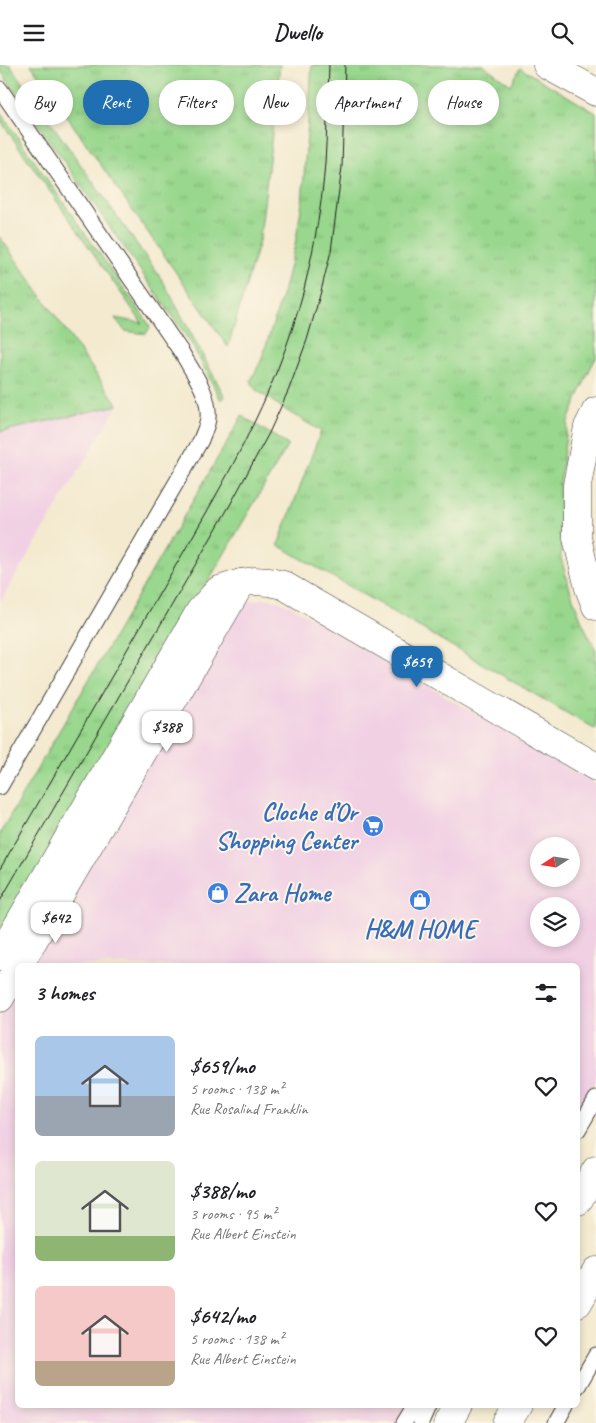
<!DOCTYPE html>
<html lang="en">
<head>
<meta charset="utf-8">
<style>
  :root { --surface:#fff; --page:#f6f6f6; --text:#202124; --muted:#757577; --accent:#1f6fb2 }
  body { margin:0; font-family:Caveat,sans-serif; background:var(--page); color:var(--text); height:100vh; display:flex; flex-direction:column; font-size:19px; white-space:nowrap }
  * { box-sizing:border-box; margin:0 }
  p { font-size:16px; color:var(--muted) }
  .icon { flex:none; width:28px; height:28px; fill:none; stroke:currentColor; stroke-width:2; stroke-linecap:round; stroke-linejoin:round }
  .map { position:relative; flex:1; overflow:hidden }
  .details { position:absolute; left:15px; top:898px; width:565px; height:445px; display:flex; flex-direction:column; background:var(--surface); border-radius:8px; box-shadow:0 2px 8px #0003 }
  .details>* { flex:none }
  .banner { position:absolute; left:15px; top:15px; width:566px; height:45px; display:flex; gap:10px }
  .needle { width:32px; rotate:258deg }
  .buttons { position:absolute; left:530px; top:772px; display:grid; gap:10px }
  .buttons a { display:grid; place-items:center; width:50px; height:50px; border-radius:50%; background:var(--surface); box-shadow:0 2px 8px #0003; font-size:25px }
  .price { position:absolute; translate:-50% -42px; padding:0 11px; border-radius:10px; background:#fff; color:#222; font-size:16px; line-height:32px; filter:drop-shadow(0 1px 2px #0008) }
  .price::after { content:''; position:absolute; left:50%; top:30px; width:15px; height:11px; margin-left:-8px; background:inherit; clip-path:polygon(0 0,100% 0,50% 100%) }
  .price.current { background:var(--accent); color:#fff }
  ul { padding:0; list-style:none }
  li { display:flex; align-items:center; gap:15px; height:125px; padding:0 20px }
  li span { display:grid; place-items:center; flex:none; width:140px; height:100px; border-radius:8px; color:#555 }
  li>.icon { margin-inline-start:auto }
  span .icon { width:60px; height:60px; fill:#fffc; stroke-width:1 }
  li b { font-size:21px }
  h2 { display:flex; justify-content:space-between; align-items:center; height:60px; padding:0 20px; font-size:21px }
  .pill { padding:0 18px; border-radius:22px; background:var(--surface); box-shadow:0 2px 8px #0003; font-size:18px; line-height:45px }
  .pill.current { background:var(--accent); color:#fff }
  header { display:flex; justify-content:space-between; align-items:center; height:65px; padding:0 20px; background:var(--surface); font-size:22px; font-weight:700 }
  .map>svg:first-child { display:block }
</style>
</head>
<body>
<header><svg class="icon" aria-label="menu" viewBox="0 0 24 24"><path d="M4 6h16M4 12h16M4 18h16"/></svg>Dwello<svg class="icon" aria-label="search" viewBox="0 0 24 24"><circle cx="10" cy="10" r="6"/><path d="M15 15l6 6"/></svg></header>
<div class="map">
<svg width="596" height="1358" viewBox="0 0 596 1358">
  <defs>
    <pattern id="grass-tufts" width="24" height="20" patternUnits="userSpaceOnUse" patternTransform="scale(1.25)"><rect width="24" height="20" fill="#98d78d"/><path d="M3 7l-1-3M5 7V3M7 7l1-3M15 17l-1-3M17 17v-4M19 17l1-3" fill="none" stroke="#82b879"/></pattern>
  </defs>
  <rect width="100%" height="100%" fill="#fcf5e5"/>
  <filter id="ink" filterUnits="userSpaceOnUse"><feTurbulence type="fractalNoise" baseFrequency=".02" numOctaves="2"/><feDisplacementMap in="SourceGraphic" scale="10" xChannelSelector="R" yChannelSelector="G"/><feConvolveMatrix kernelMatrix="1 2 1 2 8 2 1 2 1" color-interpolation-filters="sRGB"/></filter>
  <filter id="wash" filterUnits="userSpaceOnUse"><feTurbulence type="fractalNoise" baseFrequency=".0096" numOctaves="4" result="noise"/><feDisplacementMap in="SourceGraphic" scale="20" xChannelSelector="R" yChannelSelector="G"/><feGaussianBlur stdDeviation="1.12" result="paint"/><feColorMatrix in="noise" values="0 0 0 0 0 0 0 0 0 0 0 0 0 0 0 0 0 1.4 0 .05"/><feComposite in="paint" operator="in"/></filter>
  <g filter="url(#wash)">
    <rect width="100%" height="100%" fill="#f4ead0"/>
    <g fill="#f1d0e4" fill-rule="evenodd">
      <polygon points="118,340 0,537 0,367"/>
      <path d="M 263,534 L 270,534 L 289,540 L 596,719 L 596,1016 L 578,1047 L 578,900 L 28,900 L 232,549 L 247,537 ZM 539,781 L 571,781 L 571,814 L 539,814 ZM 539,841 L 571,841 L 571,874 L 539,874 Z"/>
      <polygon points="17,917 18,1340 407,1340 397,1358 0,1358 0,947"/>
    </g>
    <g fill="url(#grass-tufts)" stroke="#5a7a54">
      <polygon points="0,0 10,0 163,216 225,332 221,335 191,278 0,5"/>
      <polygon points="31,0 280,0 260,173 228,282"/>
      <polygon points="312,0 483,0 511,20 520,3 596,48 596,293 590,304 568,356 559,423 561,493 571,528 583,559 596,585 596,665 278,480 321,366 287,346 256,325 253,321 251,315 261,296 283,228 295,180 302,138"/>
      <polygon points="0,47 146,255 150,262 146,269 125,266 115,253 142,258 0,55"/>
      <polygon points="0,172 118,340 0,367"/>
      <polygon points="242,351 288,380 9,857 0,863 0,768"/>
    </g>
  </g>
  <g filter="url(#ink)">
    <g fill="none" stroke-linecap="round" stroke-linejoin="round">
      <g stroke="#3c3b37" stroke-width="17">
        <g id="service">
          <path d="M 0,24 L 182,288 C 193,308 210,329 208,353 C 208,360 203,368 201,375 L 0,722"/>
          <polyline points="578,1065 596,1034"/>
          <polyline points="578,1321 596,1290"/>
          <polyline points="404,1358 415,1340"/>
          <polyline points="421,1358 429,1340"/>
          <polyline points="556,1358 566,1340"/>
        </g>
      </g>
      <g stroke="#3c3b37" stroke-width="29">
        <g id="minor">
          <polyline points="0,891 200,546 219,525 241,518 254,516 269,517 283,520 596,702"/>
          <polyline points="19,900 241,518"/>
          <polyline points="0,933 18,903"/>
        </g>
      </g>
      <g stroke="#3c3b37" stroke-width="29">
        <g id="secondary">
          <polyline points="578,1136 596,1105"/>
          <polyline points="578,1238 596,1206"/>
          <polyline points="448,1358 458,1340"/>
          <polyline points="507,1358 518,1340"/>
        </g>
      </g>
      <g stroke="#3c3b37" stroke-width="29">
        <g id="motorway">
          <polyline points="547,0 596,27"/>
          <polyline points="596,346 588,362 577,420 577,473 589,523 596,541"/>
        </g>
      </g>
      <use href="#service" stroke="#fff" stroke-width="15"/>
      <use href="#minor" stroke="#fff" stroke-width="28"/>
      <use href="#secondary" stroke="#fff" stroke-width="28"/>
      <use href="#motorway" stroke="#fff" stroke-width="28"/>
      <g stroke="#1c1c1c" stroke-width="1">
        <path d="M 0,804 C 54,711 108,618 162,524 C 218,428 276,333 304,224 C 314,183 322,140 325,98 C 327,65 328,32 329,0"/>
        <polyline points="0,836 230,440 269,368 289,324 307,275 320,230 331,186 342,102 345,0"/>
      </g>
    </g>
  </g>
  <defs>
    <g id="supermarket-disc" transform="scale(1.125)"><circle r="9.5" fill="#3f7fe0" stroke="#fcf5e5"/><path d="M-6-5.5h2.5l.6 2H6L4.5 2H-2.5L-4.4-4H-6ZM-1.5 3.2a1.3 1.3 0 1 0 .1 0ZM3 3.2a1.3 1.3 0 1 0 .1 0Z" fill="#fff"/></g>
    <g id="shop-disc" transform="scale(1.125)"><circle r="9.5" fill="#3f7fe0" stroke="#fcf5e5"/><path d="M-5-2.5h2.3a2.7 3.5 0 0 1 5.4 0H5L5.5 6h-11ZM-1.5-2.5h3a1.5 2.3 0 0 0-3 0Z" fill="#fff"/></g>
  </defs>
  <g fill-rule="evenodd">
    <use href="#supermarket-disc" x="373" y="761"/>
    <use href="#shop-disc" x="218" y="828"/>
    <use href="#shop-disc" x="420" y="835"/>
  </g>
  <g text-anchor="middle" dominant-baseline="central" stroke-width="4" stroke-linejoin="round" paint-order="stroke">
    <g font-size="25" font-weight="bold" fill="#366cbe" stroke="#fcf5e5" text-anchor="end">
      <text x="357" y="747">Cloche d’Or<tspan x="357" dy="29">Shopping Center</tspan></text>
      <text x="234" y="828" text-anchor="start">Zara Home</text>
      <text x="420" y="864" text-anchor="middle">H&amp;M HOME</text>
    </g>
  </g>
</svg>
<div class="buttons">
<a><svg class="needle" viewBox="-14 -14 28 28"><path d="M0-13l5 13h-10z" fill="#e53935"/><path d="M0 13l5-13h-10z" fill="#757577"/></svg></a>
<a><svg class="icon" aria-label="layers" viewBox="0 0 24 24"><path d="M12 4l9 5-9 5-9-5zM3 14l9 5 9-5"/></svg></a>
</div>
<b class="price current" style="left:417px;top:623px">$659</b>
<b class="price" style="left:167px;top:688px">$388</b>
<b class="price" style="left:56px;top:879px">$642</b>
<div class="banner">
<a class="pill">Buy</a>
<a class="pill current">Rent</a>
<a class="pill">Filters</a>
<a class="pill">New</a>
<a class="pill">Apartment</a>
<a class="pill">House</a>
</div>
<section class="details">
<h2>3 homes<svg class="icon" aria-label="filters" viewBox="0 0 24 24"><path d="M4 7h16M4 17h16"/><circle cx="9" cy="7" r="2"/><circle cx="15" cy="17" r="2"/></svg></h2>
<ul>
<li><span style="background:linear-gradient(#a9c7e8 60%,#9aa5b1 0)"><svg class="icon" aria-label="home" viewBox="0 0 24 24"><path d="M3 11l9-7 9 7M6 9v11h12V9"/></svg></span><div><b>$659/mo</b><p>5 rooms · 138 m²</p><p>Rue Rosalind Franklin</p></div><svg class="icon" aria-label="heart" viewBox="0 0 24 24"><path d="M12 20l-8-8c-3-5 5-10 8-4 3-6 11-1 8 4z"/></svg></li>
<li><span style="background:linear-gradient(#dfe7d0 75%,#8fb573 0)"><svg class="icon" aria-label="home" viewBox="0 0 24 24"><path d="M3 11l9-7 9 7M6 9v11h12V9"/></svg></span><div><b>$388/mo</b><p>3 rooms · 95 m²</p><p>Rue Albert Einstein</p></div><svg class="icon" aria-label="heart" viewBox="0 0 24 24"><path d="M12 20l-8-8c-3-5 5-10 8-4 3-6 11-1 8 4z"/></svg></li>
<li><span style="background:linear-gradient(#f6c9c9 75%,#b9a48a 0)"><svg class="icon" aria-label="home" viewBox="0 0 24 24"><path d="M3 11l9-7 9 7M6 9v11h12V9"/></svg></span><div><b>$642/mo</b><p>5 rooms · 138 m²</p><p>Rue Albert Einstein</p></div><svg class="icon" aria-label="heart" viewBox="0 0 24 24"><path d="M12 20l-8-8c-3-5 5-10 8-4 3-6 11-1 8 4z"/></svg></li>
</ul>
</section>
</div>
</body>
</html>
